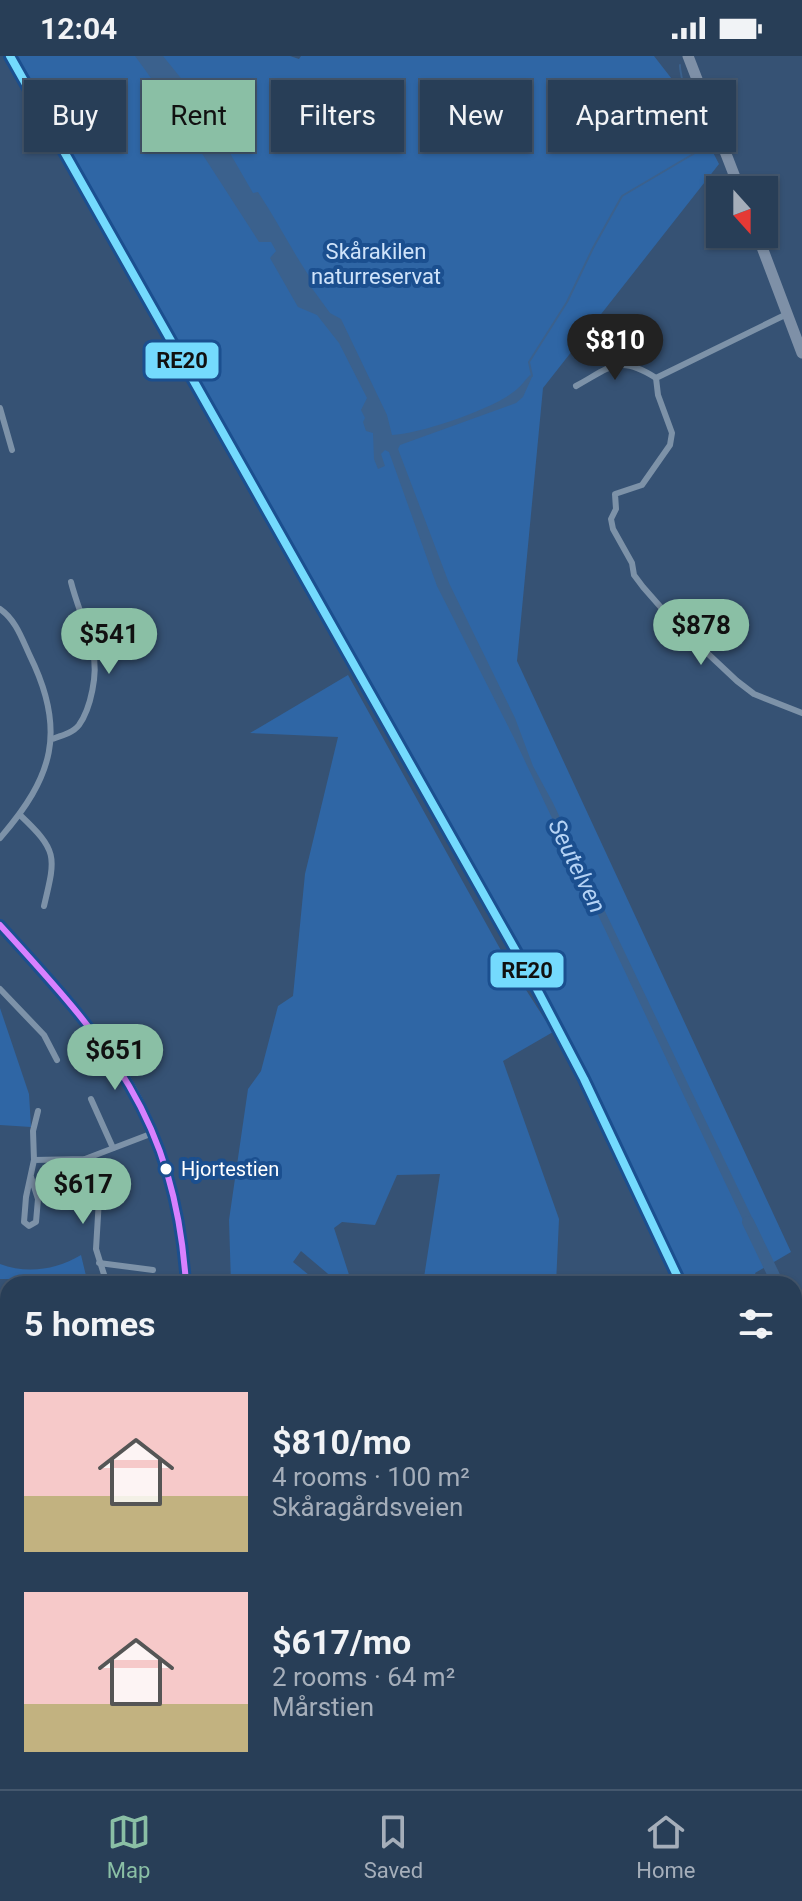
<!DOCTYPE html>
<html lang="en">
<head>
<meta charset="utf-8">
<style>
  :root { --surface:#283e57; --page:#30455d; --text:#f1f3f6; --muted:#a5aeba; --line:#44576d; --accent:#8abfa5 }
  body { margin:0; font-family:Roboto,sans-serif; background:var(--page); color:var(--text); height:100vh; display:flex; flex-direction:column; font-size:30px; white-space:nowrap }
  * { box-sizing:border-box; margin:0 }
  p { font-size:26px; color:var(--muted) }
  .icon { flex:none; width:44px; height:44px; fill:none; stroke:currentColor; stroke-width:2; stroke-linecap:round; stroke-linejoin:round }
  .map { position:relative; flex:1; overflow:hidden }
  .details { position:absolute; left:0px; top:1220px; width:802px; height:514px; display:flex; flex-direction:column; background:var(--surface); border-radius:24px 24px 0 0; box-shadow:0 2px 6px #0004,0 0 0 2px var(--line) }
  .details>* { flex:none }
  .guide { position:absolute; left:24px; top:24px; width:754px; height:72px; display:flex; gap:16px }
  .needle { width:52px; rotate:159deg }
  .controls { position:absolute; left:706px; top:120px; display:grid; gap:16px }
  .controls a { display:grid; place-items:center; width:72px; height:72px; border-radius:0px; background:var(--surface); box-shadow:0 2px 6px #0004,0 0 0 2px var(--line); font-size:40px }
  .price { position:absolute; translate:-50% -68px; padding:0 18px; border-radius:28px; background:var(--accent); color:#111; font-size:26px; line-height:52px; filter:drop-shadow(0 2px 4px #0008) }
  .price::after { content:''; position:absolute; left:50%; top:48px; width:24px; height:18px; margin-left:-12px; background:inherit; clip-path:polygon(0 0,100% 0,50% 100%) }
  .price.current { background:#222; color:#fff }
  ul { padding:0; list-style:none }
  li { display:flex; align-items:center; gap:24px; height:200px; padding:0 24px }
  li span { display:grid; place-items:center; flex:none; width:224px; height:160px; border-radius:0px; color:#555 }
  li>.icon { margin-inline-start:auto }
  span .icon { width:96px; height:96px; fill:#fffc; stroke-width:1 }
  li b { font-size:34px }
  h2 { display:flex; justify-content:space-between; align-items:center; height:96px; padding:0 24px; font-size:34px }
  .tag { padding:0 28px; border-radius:0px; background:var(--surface); box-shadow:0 2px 6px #0004,0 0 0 2px var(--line); font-size:28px; line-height:72px }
  .tag.current { background:var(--accent); color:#111 }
  .status { display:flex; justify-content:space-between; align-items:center; height:56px; padding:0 40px; background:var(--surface); direction:ltr }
  .status svg { height:22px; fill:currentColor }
  .dock { display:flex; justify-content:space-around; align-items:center; height:112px; border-top:2px solid var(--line); background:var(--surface); font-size:22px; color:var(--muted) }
  .dock a { display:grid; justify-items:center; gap:4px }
  .dock .current { color:var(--accent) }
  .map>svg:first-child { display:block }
</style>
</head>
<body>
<div class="status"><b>12:04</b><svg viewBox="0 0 49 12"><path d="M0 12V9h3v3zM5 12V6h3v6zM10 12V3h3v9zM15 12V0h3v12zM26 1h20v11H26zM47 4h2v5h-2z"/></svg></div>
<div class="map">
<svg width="802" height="1733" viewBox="0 0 802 1733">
  <rect width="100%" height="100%" fill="#365274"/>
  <g fill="#2f66a5">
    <polygon points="13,0 290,0 299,3 301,0 654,0 682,36 719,108 543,332 517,605 791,1196 755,1217 760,1228 683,1228 545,937 356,608 359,605 352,597"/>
    <polygon points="348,619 503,898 553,976 503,1005 559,1163 556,1228 423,1228 440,1118 397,1119 375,1169 342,1166 334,1172 352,1228 340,1228 301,1195 293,1206 320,1228 231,1228 229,1164 248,1033 261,1015 278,950 293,940 305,818 338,681 250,677"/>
    <polygon points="0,952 29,1038 31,1071 0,1069"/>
    <path d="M 81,1199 L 88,1228 L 14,1228 L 10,1223 L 0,1223 L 0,1208 C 27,1218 56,1214 81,1199 Z"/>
    <polygon points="794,1300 802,1317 802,1477 794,1460"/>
    <polygon points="586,1726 706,1726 708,1733 585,1733"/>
  </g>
  <path fill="#3b618d" d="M 135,0 L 163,0 L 201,47 L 253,137 L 258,136 C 278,166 293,197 313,226 L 311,231 L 330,257 L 341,263 L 387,359 L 392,379 C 420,378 497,352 517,333 C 522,329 526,323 530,319 L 532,321 L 523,341 L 516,347 L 400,389 L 398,393 L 449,527 L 515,662 L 533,710 L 553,747 L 760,1178 L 751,1181 L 514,682 L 437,530 L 389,396 L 385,394 L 381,398 L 385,410 L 378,413 L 374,403 L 373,377 L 366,375 L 363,366 L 365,362 L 361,354 L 367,342 L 339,287 L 317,259 L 298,251 L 270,202 L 276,195 L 271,186 L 259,186 L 201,96 L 199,81 L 188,63 L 180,62 Z"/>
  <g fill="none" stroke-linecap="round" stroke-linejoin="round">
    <g stroke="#3b618d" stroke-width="2">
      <path d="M 680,9 C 679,14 696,85 700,92"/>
      <polyline points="532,320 529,306 567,246 593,192 622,140 705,91"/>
    </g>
    <g stroke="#3b618d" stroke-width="12">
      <polyline points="748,1166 778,1228"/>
      <polyline points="794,1261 802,1277"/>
    </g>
    <g stroke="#7d92a8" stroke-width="6">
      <polyline points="787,258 656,322 658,339 672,377 670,389 642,429 615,438 616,453 611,463 613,473 632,507 634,519 643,531 672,564 737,625 754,638 802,657"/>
      <path d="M 576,330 C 611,311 619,298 656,322"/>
      <polyline points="0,352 12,394"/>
      <path d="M 0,553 C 16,564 22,583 30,600 C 67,675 53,721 0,782"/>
      <path d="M 52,683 C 61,680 73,677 79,669 C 91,652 98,617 93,597 C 88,573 77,550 71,526"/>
      <path d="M 20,759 C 58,795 56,800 44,850"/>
      <polyline points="0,933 44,979 57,1004"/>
      <polyline points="91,1043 113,1092"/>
      <polyline points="85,1103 99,1143 96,1193 107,1228"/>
      <polyline points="34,1104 33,1075 38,1055"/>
      <polyline points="31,1121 38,1143 36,1166 29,1170 24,1166 26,1141 34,1104 85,1103 153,1077"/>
      <polyline points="99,1207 153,1214"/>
      <polyline points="0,1538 8,1536"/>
      <polyline points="0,1686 8,1682"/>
      <polyline points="0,1700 8,1712 8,1719 0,1726"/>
      <polyline points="49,1726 51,1733"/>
      <polyline points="115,1726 117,1733"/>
      <polyline points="159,1726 161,1733"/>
      <polyline points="0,1732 1,1733"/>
      <polyline points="470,1733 472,1726"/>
    </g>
    <g stroke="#7d92a8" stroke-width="8">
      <path d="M 0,869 C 37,910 76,949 108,994 C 156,1060 184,1147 186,1228"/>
      <polyline points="219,1733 221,1726"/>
    </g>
    <g stroke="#7e90a7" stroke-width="11">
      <polyline points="688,0 740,134"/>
      <polyline points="757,178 802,297"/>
    </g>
    <g stroke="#1b4f8f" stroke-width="12">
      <path id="bus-1" d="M 0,869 C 107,986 175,1061 186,1228"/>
    </g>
    <use href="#bus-1" stroke="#d880ff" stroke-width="6"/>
    <g stroke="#1b4f8f" stroke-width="14">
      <polyline id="rail-1" points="10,0 530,920 584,1023 681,1228"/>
    </g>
    <use href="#rail-1" stroke="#74dafd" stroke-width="8"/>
  </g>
  <circle fill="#fff" stroke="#1b4f8f" stroke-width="3" cx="166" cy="1113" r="7"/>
  <g text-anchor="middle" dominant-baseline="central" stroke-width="8" stroke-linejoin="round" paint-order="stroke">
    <g font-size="20" fill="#fff" stroke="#1b4f8f" text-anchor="start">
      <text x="181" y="1113">Hjortestien</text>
    </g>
    <g font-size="22" fill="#cfe3fa" stroke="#1b4f8f">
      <text x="376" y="195">Skårakilen<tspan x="376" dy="25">naturreservat</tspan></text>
    </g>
    <g font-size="24" font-style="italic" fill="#b5d3f5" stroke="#1b4f8f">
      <text transform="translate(577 810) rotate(64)">Seutelven</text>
    </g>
  </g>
  <g stroke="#1b4f8f" stroke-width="3">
    <rect x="144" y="285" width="76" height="39" rx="8" fill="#74dafd"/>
    <rect x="489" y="895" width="76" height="38" rx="8" fill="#74dafd"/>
  </g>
  <g font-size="22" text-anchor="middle" font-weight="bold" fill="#111">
    <text x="182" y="312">RE20</text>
    <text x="527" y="922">RE20</text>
  </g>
</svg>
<div class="controls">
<a><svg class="needle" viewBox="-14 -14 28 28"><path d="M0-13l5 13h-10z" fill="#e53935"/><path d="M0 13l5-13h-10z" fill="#a5aeba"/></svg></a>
</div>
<b class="price current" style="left:615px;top:326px">$810</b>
<b class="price" style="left:701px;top:611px">$878</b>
<b class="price" style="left:109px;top:620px">$541</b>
<b class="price" style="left:115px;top:1036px">$651</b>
<b class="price" style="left:83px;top:1170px">$617</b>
<div class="guide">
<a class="tag">Buy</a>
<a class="tag current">Rent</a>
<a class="tag">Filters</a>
<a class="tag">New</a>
<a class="tag">Apartment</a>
</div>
<section class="details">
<h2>5 homes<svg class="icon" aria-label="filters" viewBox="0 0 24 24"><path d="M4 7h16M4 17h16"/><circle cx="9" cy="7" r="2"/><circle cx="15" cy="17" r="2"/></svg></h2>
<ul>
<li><span style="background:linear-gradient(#f6c9c9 65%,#c2b280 0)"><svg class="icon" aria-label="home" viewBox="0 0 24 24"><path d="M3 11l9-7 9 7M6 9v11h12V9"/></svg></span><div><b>$810/mo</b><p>4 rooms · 100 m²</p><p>Skåragårdsveien</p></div></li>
<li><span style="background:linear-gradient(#f6c9c9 70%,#c2b280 0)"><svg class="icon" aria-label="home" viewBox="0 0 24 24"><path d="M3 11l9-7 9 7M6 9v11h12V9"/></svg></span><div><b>$617/mo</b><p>2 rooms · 64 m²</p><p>Mårstien</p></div></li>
</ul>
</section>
</div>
<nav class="dock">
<a class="current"><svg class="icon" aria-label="map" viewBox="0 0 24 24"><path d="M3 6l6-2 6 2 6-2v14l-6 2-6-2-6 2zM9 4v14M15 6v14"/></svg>Map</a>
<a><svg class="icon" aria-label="saved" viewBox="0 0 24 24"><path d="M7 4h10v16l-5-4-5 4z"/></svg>Saved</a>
<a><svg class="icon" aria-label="home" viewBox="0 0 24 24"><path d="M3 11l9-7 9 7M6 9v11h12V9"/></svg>Home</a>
</nav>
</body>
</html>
